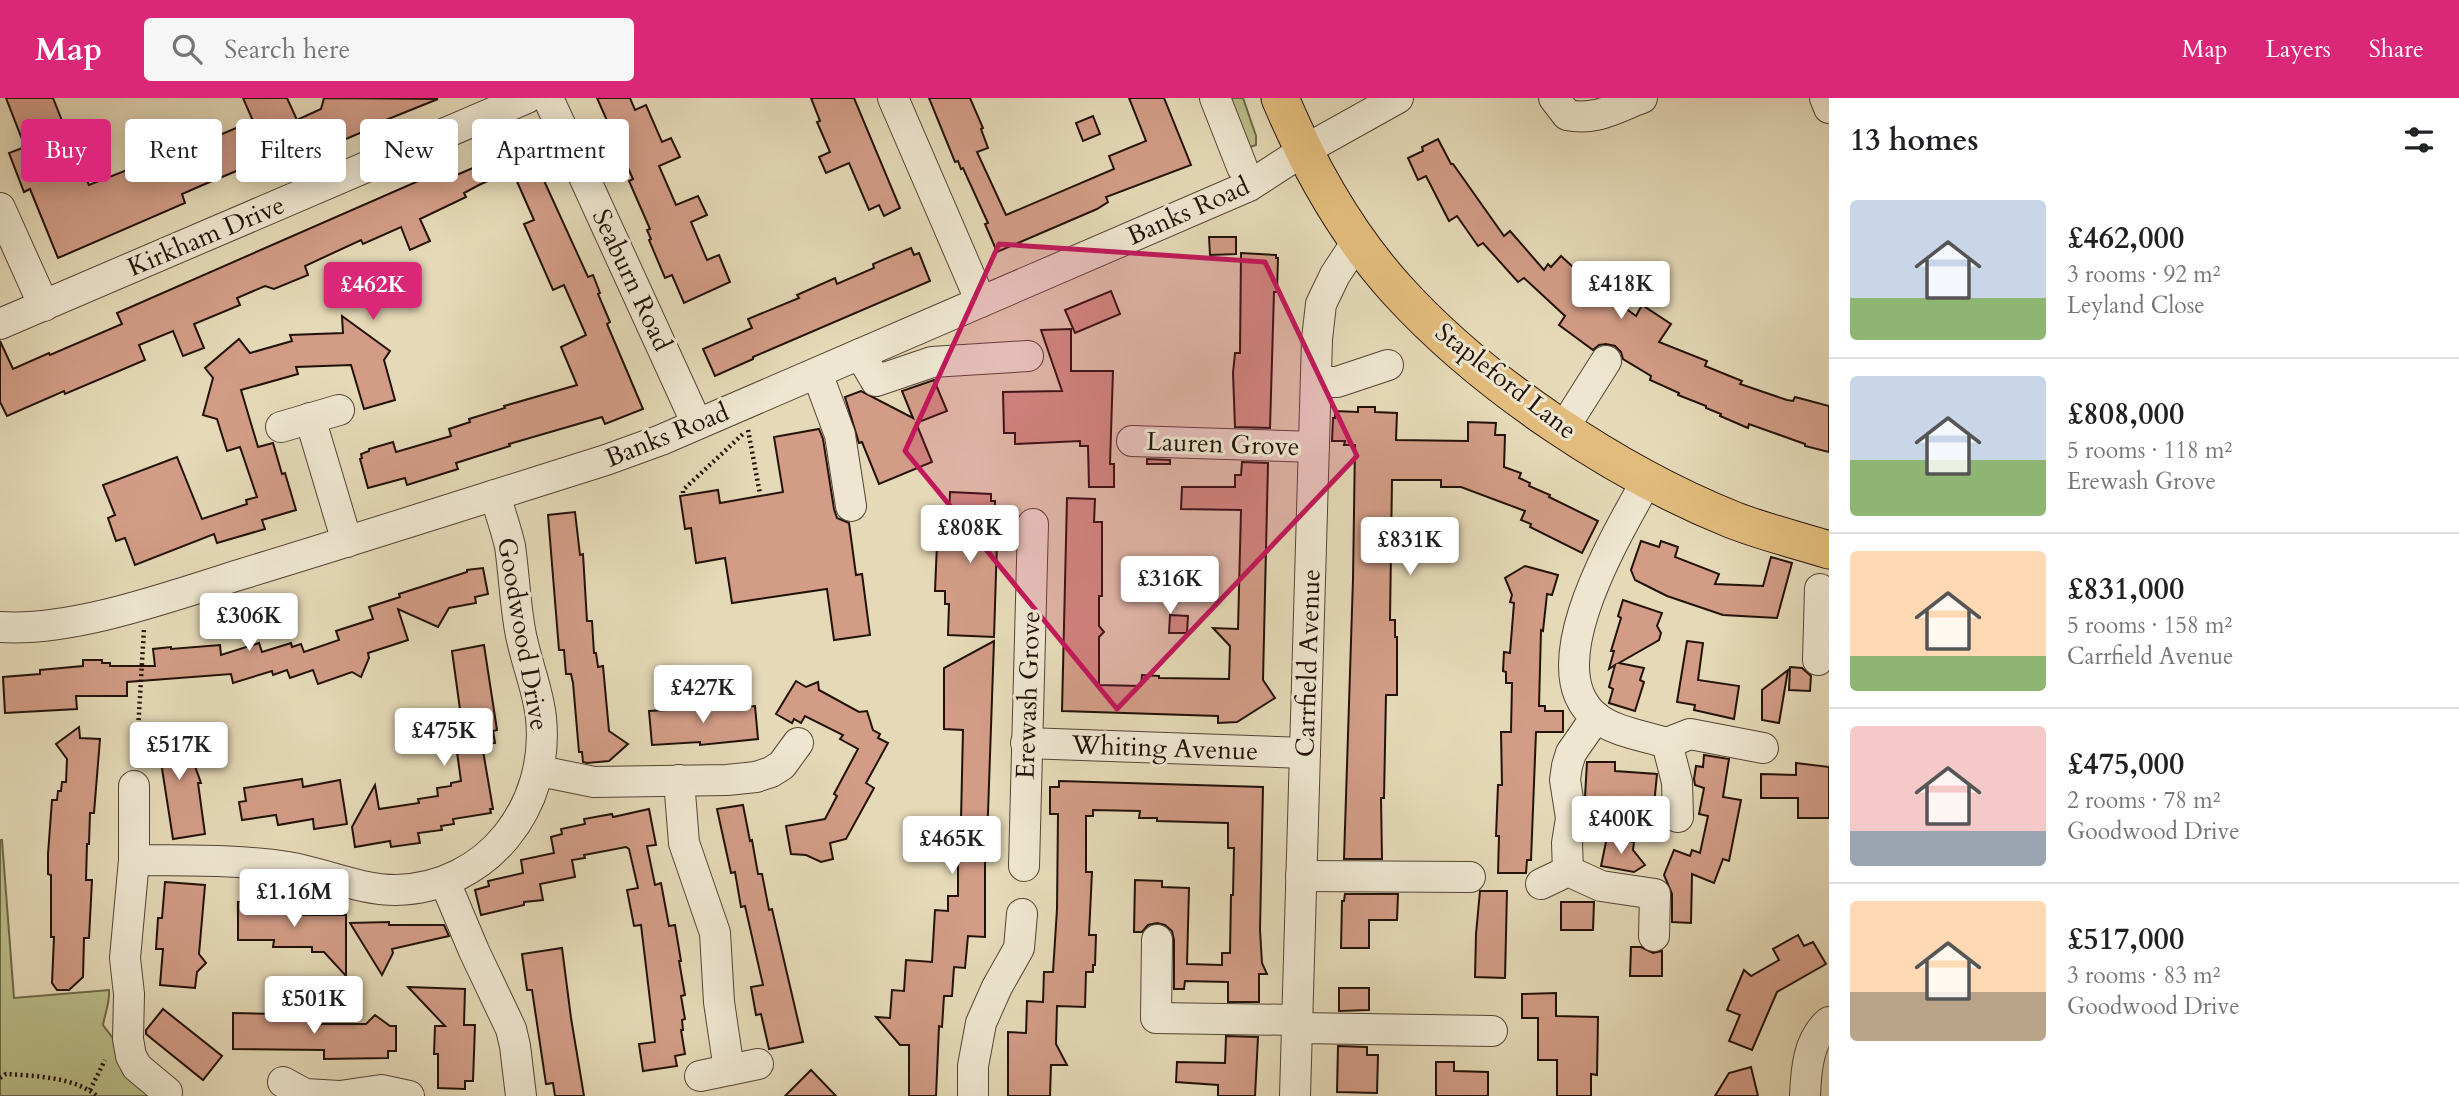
<!DOCTYPE html>
<html lang="en">
<head>
<meta charset="utf-8">
<style>
  :root { --surface:#fff; --page:#f6f6f6; --text:#202124; --muted:#757577; --line:#e0e0e0; --accent:#db2777 }
  body { margin:0; font-family:Cardo,serif; background:var(--page); color:var(--text); height:100vh; display:flex; flex-direction:column; font-size:26px; white-space:nowrap }
  * { box-sizing:border-box; margin:0 }
  p { font-size:23px; color:var(--muted) }
  .icon { flex:none; width:38px; height:38px; fill:none; stroke:currentColor; stroke-width:2; stroke-linecap:round; stroke-linejoin:round }
  .map { position:relative; flex:1; overflow:hidden }
  .panel { display:flex; flex-direction:column; background:var(--surface); width:630px }
  .panel>* { flex:none }
  .hud { position:absolute; left:21px; top:21px; width:665px; height:63px; display:flex; gap:14px }
  .price { position:absolute; translate:-50% -60px; padding:0 16px; border-radius:7px; background:#fff; color:#222; font-size:23px; line-height:46px; filter:drop-shadow(0 2px 4px #0008) }
  .price::after { content:''; position:absolute; left:50%; top:42px; width:21px; height:16px; margin-left:-10px; background:inherit; clip-path:polygon(0 0,100% 0,50% 100%) }
  .price.current { background:var(--accent); color:#fff }
  ul { padding:0; list-style:none }
  li { display:flex; align-items:center; gap:21px; height:175px; padding:0 21px }
  li+li { border-top:2px solid var(--line) }
  li span { display:grid; place-items:center; flex:none; width:196px; height:140px; border-radius:7px; color:#555 }
  li>.icon { margin-inline-start:auto }
  span .icon { width:84px; height:84px; fill:#fffc; stroke-width:1 }
  li b { font-size:30px }
  h2 { display:flex; justify-content:space-between; align-items:center; height:84px; padding:0 21px; font-size:30px }
  .pill { padding:0 24px; border-radius:7px; background:var(--surface); box-shadow:0 4px 18px #0003; font-size:24px; line-height:63px }
  .pill.current { background:var(--accent); color:#fff }
  header { display:flex; align-items:center; gap:42px; box-sizing:border-box; height:98px; padding:0 35px; background:var(--accent); color:#fff }
  header strong { font-size:33px }
  nav { display:flex; gap:38px; margin-inline-start:auto; font-size:24px }
  .search { width:490px; height:63px; background:var(--page); display:flex; align-items:center; gap:18px; box-sizing:border-box; padding:0 24px; border-radius:7px; color:var(--muted); font-size:26px }
  main { display:flex; flex:1; min-height:0 }
  .map>svg:first-child { display:block }
</style>
</head>
<body>
<header>
<strong>Map</strong>
<div class="search"><svg class="icon" aria-label="search" viewBox="0 0 24 24"><circle cx="10" cy="10" r="6"/><path d="M15 15l6 6"/></svg>Search here</div>
<nav><a>Map</a><a>Layers</a><a>Share</a></nav>
</header>
<main>
<div class="map">
<svg width="1829" height="998" viewBox="0 0 1829 998">
  <rect width="100%" height="100%" fill="#e5d9b7"/>
  <filter id="stains"><feTurbulence type="fractalNoise" baseFrequency=".00286" numOctaves="4"/><feColorMatrix values="0 0 0 0 .2 0 0 0 0 .09 0 0 0 0 .02 0 0 0 .5 -.17"/></filter>
  <radialGradient id="worn" r=".72"><stop offset=".6" stop-color="#630" stop-opacity="0"/><stop offset="1" stop-color="#630" stop-opacity=".3"/></radialGradient>
  <g fill="#babe8a" stroke="#6e6849" stroke-width="2">
    <polygon points="1229,0 1243,0 1256,38 1256,47 1247,50"/>
    <path d="M 0,742 L 2,742 L 14,900 L 109,892 C 110,905 105,915 103,927 L 156,998 L 0,998 Z"/>
  </g>
  <g fill="#d29c86" stroke="#231208" stroke-width="2">
    <polygon points="6,0 53,0 66,33 43,41 58,82 82,71 89,87 127,72 131,83 180,64 175,53 195,44 196,47 253,23 243,0 287,0 297,22 321,11 324,0 438,1 366,30 367,32 311,56 306,44 205,86 182,96 185,105 58,160 30,91 24,94 9,55 25,49"/>
    <polygon points="597,0 630,0 635,12 646,7 662,44 671,40 680,59 659,68 676,107 698,98 707,117 691,124 707,162 719,157 730,184 684,205 672,177 665,180 649,142 651,141 647,132 650,131 629,83 633,81"/>
    <polygon points="811,0 854,0 900,110 884,118 879,107 869,112 849,65 826,75 819,59 830,54 817,24 820,23"/>
    <polygon points="929,0 970,0 983,30 981,31 988,50 977,54 1006,117 1114,71 1109,58 1146,43 1129,0 1164,0 1191,67 1106,99 1108,104 1097,111 997,154 985,126 988,125 963,70 961,71 958,63 955,64"/>
    <polygon points="1093,18 1100,36 1083,43 1076,25"/>
    <polygon points="525,41 588,179 593,177 600,195 598,196 610,224 607,226 643,311 605,326 602,319 509,346 510,348 456,365 458,371 407,387 405,380 368,390 360,361 362,360 361,356 369,353 369,351 393,344 396,354 451,338 449,331 470,324 469,321 505,310 504,308 577,287 561,249 586,237 564,187 553,192 524,126 534,122 512,72 479,87 464,95 466,99 420,121 430,143 410,152 401,129 363,146 361,142 305,168 308,177 274,191 265,188 237,200 240,207 194,226 204,250 183,258 173,233 139,247 145,262 65,296 64,293 7,318 0,304 0,243 13,271 49,255 50,257 122,226 117,215 441,73 445,82 487,64 485,59"/>
    <polygon points="1438,41 1451,66 1453,66 1504,138 1510,133 1544,172 1548,166 1551,169 1561,158 1586,181 1636,218 1642,207 1671,226 1659,244 1707,263 1705,268 1742,283 1740,286 1787,302 1793,303 1795,299 1829,308 1829,354 1805,348 1805,346 1749,326 1748,330 1720,318 1721,316 1706,310 1706,308 1678,297 1679,295 1650,282 1651,278 1623,261 1621,254 1615,248 1606,246 1599,247 1593,252 1559,227 1565,218 1524,180 1518,184 1483,145 1478,148 1457,118 1449,123 1426,78 1418,82 1408,60 1423,53 1422,49"/>
    <polygon points="1209,139 1236,139 1236,156 1210,157"/>
    <polygon points="911,150 914,157 919,155 930,183 753,259 753,261 715,278 703,251 752,230 748,221 799,200 797,197 835,180 837,186 874,170 873,166"/>
    <polygon points="1241,155 1276,157 1276,160 1278,160 1277,194 1274,194 1270,330 1235,329 1233,275 1235,255 1240,255"/>
    <polygon points="1111,193 1120,216 1075,235 1065,212"/>
    <polygon points="342,218 390,253 384,262 395,302 364,311 351,267 296,269 298,276 241,292 258,349 273,345 282,376 285,375 296,412 262,422 265,431 217,445 214,436 135,467 125,440 116,443 108,420 115,417 103,387 177,359 202,421 247,406 246,402 257,399 240,349 227,353 217,321 203,317 213,280 205,270 239,241 250,255 292,243 290,237 343,235"/>
    <polygon points="1071,231 1071,273 1113,273 1110,366 1114,366 1114,389 1089,389 1088,348 1080,348 1080,343 1015,346 1015,335 1004,335 1003,294 1062,293 1041,232"/>
    <polygon points="934,282 947,313 916,325 932,364 879,386 862,344 859,345 845,299 861,293 913,320 902,293"/>
    <polygon points="1358,309 1375,309 1375,314 1397,315 1396,342 1468,343 1468,324 1496,325 1495,337 1505,337 1504,369 1521,375 1519,380 1530,385 1529,388 1550,397 1549,399 1598,423 1582,455 1530,429 1531,426 1521,422 1525,413 1461,389 1441,389 1441,382 1392,382 1390,522 1395,522 1395,539 1397,539 1397,597 1386,597 1384,700 1381,700 1382,761 1344,761 1353,481 1355,347 1344,347 1345,343 1332,343 1333,320 1335,320 1335,313 1358,314"/>
    <polygon points="819,331 823,341 834,411 837,420 849,425 856,477 862,476 870,537 834,542 827,491 732,505 725,460 696,465 691,430 685,431 680,398 718,392 720,405 783,394 774,339"/>
    <polygon points="1147,361 1170,362 1170,366 1147,366"/>
    <polygon points="1242,364 1268,365 1263,582 1275,600 1237,624 1218,625 1218,618 1062,613 1067,400 1095,401 1094,424 1102,424 1102,498 1099,498 1099,528 1104,534 1099,539 1099,587 1141,588 1142,577 1159,578 1159,580 1229,581 1230,548 1213,530 1238,531 1241,412 1181,411 1182,389 1235,389 1235,377 1241,377"/>
    <polygon points="950,394 991,396 991,403 995,403 995,412 998,412 994,539 948,537 949,506 945,506 945,493 935,493 937,445 948,446"/>
    <polygon points="575,414 580,457 583,456 587,523 592,523 594,555 596,555 598,569 603,568 609,633 628,646 609,663 587,665 583,664 582,654 579,654 573,585 571,576 566,576 564,552 559,552 548,417"/>
    <polygon points="1641,443 1659,449 1661,443 1678,449 1675,459 1719,476 1715,486 1763,488 1771,459 1792,465 1777,520 1723,517 1667,498 1635,482 1631,472"/>
    <polygon points="1525,468 1558,477 1552,497 1547,496 1543,533 1541,532 1539,608 1545,608 1545,613 1563,613 1563,634 1536,634 1531,762 1527,762 1526,775 1498,775 1499,738 1496,738 1498,687 1502,687 1501,634 1511,634 1512,585 1506,585 1506,574 1503,573 1504,554 1510,555 1514,505 1510,504 1512,497 1505,480"/>
    <polygon points="483,470 488,496 475,499 476,505 449,510 438,529 398,511 408,542 368,555 369,560 361,579 352,574 318,586 313,572 290,580 287,572 273,577 272,573 233,585 231,576 127,584 127,598 76,598 77,611 5,615 3,579 40,576 40,572 83,568 83,562 102,562 102,565 110,565 110,568 155,568 153,551 171,549 171,551 220,547 221,557 259,545 262,554 291,545 292,549 301,546 304,554 339,542 336,533 373,521 369,509 400,499 399,496 467,474 467,472"/>
    <polygon points="1623,502 1662,515 1657,528 1661,535 1659,542 1619,565 1644,570 1640,582 1644,584 1635,613 1609,605 1613,591 1609,589 1615,567 1609,571 1614,553 1611,553 1621,520 1618,518"/>
    <polygon points="1170,517 1188,518 1187,535 1169,535"/>
    <polygon points="994,543 988,715 985,757 985,839 968,838 965,870 954,869 952,898 944,898 942,929 939,928 936,998 909,998 909,947 900,947 876,919 890,920 892,892 904,893 906,862 932,864 935,812 948,813 948,798 958,798 958,757 952,756 952,739 954,722 961,722 963,632 944,631 944,570"/>
    <polygon points="1687,543 1703,545 1698,582 1739,588 1734,621 1694,612 1695,607 1677,604"/>
    <polygon points="484,547 497,632 493,633 495,645 482,647 493,711 490,711 491,715 453,721 454,726 441,728 442,732 418,735 420,745 391,749 390,743 355,749 352,729 375,687 379,711 419,705 418,701 438,698 437,690 451,688 451,685 461,683 455,640 463,639 462,626 452,553"/>
    <polygon points="1790,569 1802,570 1811,578 1810,593 1789,592"/>
    <polygon points="1788,572 1779,625 1762,622 1762,592"/>
    <polygon points="796,583 806,589 818,584 819,592 859,614 867,613 873,632 880,636 878,640 888,645 866,685 874,690 846,741 830,745 833,761 821,764 806,757 791,756 786,728 825,721 837,698 834,696 858,651 840,641 843,637 805,618 801,625 794,621 792,625 776,616"/>
    <polygon points="691,599 700,613 755,608 758,641 700,647 700,644 652,647 649,613 686,611"/>
    <polygon points="177,628 185,631 187,637 186,643 201,685 198,685 205,736 173,741 161,664 156,666 147,639"/>
    <polygon points="79,629 80,640 100,641 94,715 90,715 89,746 87,746 86,782 92,782 89,840 84,840 83,879 69,892 57,892 52,885 54,839 51,839 51,777 48,776 48,756 52,702 57,702 58,693 61,693 62,684 66,684 67,661 56,646"/>
    <polygon points="1704,657 1729,661 1723,699 1741,702 1729,763 1723,761 1714,785 1692,776 1691,825 1672,824 1672,796 1664,777 1674,752 1690,758 1692,752 1700,755 1708,718 1699,716 1704,690 1695,687 1694,681 1696,668 1703,669"/>
    <polygon points="1587,664 1615,664 1615,673 1657,676 1654,707 1599,703 1588,715 1585,699"/>
    <polygon points="1796,665 1829,669 1829,720 1798,720 1798,700 1761,700 1761,676 1796,677"/>
    <polygon points="302,681 303,689 340,682 347,726 314,731 313,721 278,727 276,717 242,722 239,704 246,703 244,690"/>
    <polygon points="1059,683 1263,689 1260,832 1262,865 1267,876 1259,876 1259,904 1228,904 1228,884 1185,883 1184,891 1174,891 1174,842 1172,833 1165,827 1157,825 1148,827 1142,834 1134,834 1135,782 1162,783 1162,789 1189,790 1187,866 1222,867 1222,855 1230,855 1231,797 1233,797 1234,750 1228,750 1228,725 1157,723 1157,720 1139,720 1140,713 1093,712 1093,718 1086,718 1086,774 1092,774 1089,837 1096,837 1095,867 1093,867 1093,874 1086,874 1085,909 1057,908 1056,946 1067,967 1051,967 1050,998 1008,998 1008,934 1026,935 1027,903 1043,904 1044,874 1053,874 1057,811 1058,716 1050,716 1050,689 1059,689"/>
    <polygon points="743,707 750,743 752,742 758,776 762,776 769,812 772,811 803,944 769,951 761,916 756,917 751,889 763,887 745,808 741,809 735,774 731,775 717,711"/>
    <polygon points="649,711 656,747 647,748 655,787 661,785 669,828 675,827 681,863 679,863 685,897 681,898 685,921 682,922 683,932 681,932 685,956 675,958 677,968 643,973 639,946 655,944 641,827 634,828 627,792 638,790 629,751 626,749 584,757 585,760 572,762 575,779 540,786 543,802 524,804 524,807 481,817 475,792 489,788 488,783 523,775 521,762 554,755 551,739 562,736 561,731 585,726 584,721 612,716 613,719"/>
    <polygon points="1607,739 1634,744 1633,752 1645,767 1634,774 1601,768"/>
    <polygon points="165,784 205,787 199,856 206,865 197,874 195,890 160,887 163,851 156,851 158,820 162,820"/>
    <polygon points="1480,793 1507,793 1505,880 1475,879 1476,836"/>
    <polygon points="1345,796 1398,796 1397,822 1369,822 1369,850 1341,850 1342,803 1344,803"/>
    <polygon points="238,804 294,804 294,812 300,812 300,817 346,817 346,878 324,854 312,854 312,849 273,849 274,842 238,842"/>
    <polygon points="1561,804 1594,804 1593,832 1561,832"/>
    <polygon points="389,824 389,827 444,827 449,838 392,851 393,855 382,877 350,825"/>
    <polygon points="1798,837 1804,848 1813,844 1826,866 1777,894 1752,952 1729,943 1740,917 1727,912 1744,872 1751,878 1779,862 1773,851"/>
    <polygon points="1631,849 1641,849 1653,855 1662,853 1662,878 1630,878"/>
    <polygon points="562,850 571,920 584,998 555,998 553,985 546,986 532,892 527,892 522,856"/>
    <polygon points="408,889 465,891 464,927 475,927 473,983 465,983 465,991 438,990 438,956 434,956 435,928 445,928"/>
    <polygon points="1339,890 1369,890 1369,912 1339,913"/>
    <polygon points="1556,895 1556,918 1598,919 1597,977 1591,976 1591,998 1557,998 1557,962 1538,962 1538,920 1522,920 1522,896"/>
    <polygon points="163,911 222,958 203,982 146,936 146,932"/>
    <polygon points="233,915 320,917 319,926 366,926 375,917 390,928 396,928 396,953 388,953 388,960 324,961 324,952 233,951"/>
    <polygon points="1226,938 1258,939 1255,998 1218,998 1218,987 1176,984 1177,964 1225,965"/>
    <polygon points="1338,948 1367,949 1367,957 1378,957 1377,995 1337,994"/>
    <polygon points="1436,964 1454,964 1454,973 1488,974 1488,998 1436,998"/>
    <polygon points="1751,969 1758,998 1715,998 1729,975"/>
    <polygon points="811,972 836,998 785,998"/>
  </g>
  <g fill="none" stroke-linecap="round" stroke-linejoin="round">
    <g stroke="#544434" stroke-width="32">
      <g id="minor">
        <polyline points="548,0 697,326"/>
        <polyline points="893,0 981,204"/>
        <polyline points="1215,0 1242,69"/>
        <path d="M 1554,0 L 1567,17 C 1596,23 1615,10 1642,0"/>
        <polyline points="1825,0 1829,10"/>
        <polyline points="0,110 44,208"/>
        <polyline points="0,226 527,0"/>
        <polyline points="860,256 876,283 932,264 1028,258"/>
        <polyline points="817,275 840,337 851,408"/>
        <polyline points="1316,284 1337,284 1388,267"/>
        <polyline points="310,320 347,444"/>
        <polyline points="281,329 339,312"/>
        <polyline points="1563,331 1606,263"/>
        <polyline points="1132,343 1314,349"/>
        <path d="M 1647,382 C 1620,432 1534,570 1596,619 C 1614,634 1645,638 1667,645 L 1677,684 L 1678,719"/>
        <path d="M 0,529 C 73,534 172,498 242,476 C 364,439 485,400 606,362 L 661,342 L 1249,88 L 1303,53 L 1398,0"/>
        <polyline points="1818,562 1820,491"/>
        <polyline points="1026,645 1305,655"/>
        <polyline points="1667,645 1690,636 1763,650"/>
        <polyline points="540,673 594,684 727,682 756,679 771,674 782,667 798,645"/>
        <polyline points="679,682 684,745 715,835 719,904 729,972"/>
        <polyline points="134,688 134,762 125,860 129,896 128,941 131,958 137,969 167,994"/>
        <path d="M 134,762 C 185,763 237,761 288,769 C 324,775 359,792 396,792 C 488,790 550,708 541,620 C 538,590 525,562 520,532 C 515,504 514,476 510,448 C 506,431 500,414 495,397"/>
        <polyline points="1024,768 1033,426"/>
        <polyline points="1568,773 1567,745 1571,720 1565,682 1567,668 1571,655 1596,619"/>
        <polyline points="1301,778 1470,779"/>
        <polyline points="445,784 474,853 511,931 515,948 521,998"/>
        <polyline points="1541,786 1568,773 1601,788 1655,796 1654,838"/>
        <polyline points="1157,842 1156,920 1298,922"/>
        <polyline points="1297,930 1492,933"/>
        <polyline points="700,978 758,966"/>
        <polyline points="283,984 305,996 339,998"/>
        <polyline points="340,998 381,992 409,998"/>
        <polyline points="973,998 973,968 981,925 997,889 1019,850 1022,816"/>
        <polyline points="1295,998 1317,241 1321,206 1335,177 1358,142"/>
        <path d="M 1805,998 C 1806,973 1808,941 1829,924"/>
      </g>
    </g>
    <g stroke="#231208" stroke-width="39">
      <path id="major" d="M 1280,0 C 1309,69 1348,138 1398,193 C 1484,287 1616,375 1733,422 C 1764,434 1797,442 1829,452"/>
    </g>
    <g stroke="#231208" stroke-width="4.5" stroke-dasharray="2 3.5" stroke-linecap="butt">
      <polyline points="748,332 760,396"/>
      <polyline points="683,395 683,392 744,335"/>
      <polyline points="136,666 144,531"/>
      <path d="M 0,980 L 6,976 C 36,978 74,979 97,998"/>
      <polyline points="90,992 105,962"/>
    </g>
    <use href="#minor" stroke="#eee6d0" stroke-width="30"/>
    <use href="#major" stroke="#e2bc7c" stroke-width="37"/>
  </g>
  <path fill="#c2185b" fill-opacity="0.2" stroke="#c2185b" stroke-width="5" stroke-linejoin="round" d="M 999,146 L 1265,164 L 1357,358 L 1117,611 L 905,353 Z"/>
  <g text-anchor="middle" dominant-baseline="central" stroke-width="6" stroke-linejoin="round" paint-order="stroke">
    <g font-size="26" fill="#231208" stroke="#eee6d0">
      <text transform="translate(1188 113) rotate(-24)">Banks Road</text>
      <text transform="translate(206 138) rotate(-23)">Kirkham Drive</text>
      <text transform="translate(632 182) rotate(65)">Seaburn Road</text>
      <text transform="translate(1506 283) rotate(38)">Stapleford Lane</text>
      <text transform="translate(667 337) rotate(-22)">Banks Road</text>
      <text transform="translate(1223 346) rotate(2)">Lauren Grove</text>
      <text transform="translate(523 536) rotate(80)">Goodwood Drive</text>
      <text transform="translate(1308 565) rotate(-88)">Carrfield Avenue</text>
      <text transform="translate(1028 597) rotate(-88)">Erewash Grove</text>
      <text transform="translate(1165 650) rotate(2)">Whiting Avenue</text>
    </g>
  </g>
  <rect width="100%" height="100%" filter="url(#stains)"/>
  <rect width="100%" height="100%" fill="url(#worn)"/>
</svg>
<b class="price" style="left:1621px;top:223px">£418K</b>
<b class="price current" style="left:373px;top:224px">£462K</b>
<b class="price" style="left:970px;top:467px">£808K</b>
<b class="price" style="left:1410px;top:479px">£831K</b>
<b class="price" style="left:1170px;top:518px">£316K</b>
<b class="price" style="left:249px;top:555px">£306K</b>
<b class="price" style="left:703px;top:627px">£427K</b>
<b class="price" style="left:444px;top:670px">£475K</b>
<b class="price" style="left:179px;top:684px">£517K</b>
<b class="price" style="left:1621px;top:758px">£400K</b>
<b class="price" style="left:952px;top:778px">£465K</b>
<b class="price" style="left:294px;top:831px">£1.16M</b>
<b class="price" style="left:314px;top:938px">£501K</b>
<div class="hud">
<a class="pill current">Buy</a>
<a class="pill">Rent</a>
<a class="pill">Filters</a>
<a class="pill">New</a>
<a class="pill">Apartment</a>
</div>
</div>
<section class="panel">
<h2>13 homes<svg class="icon" aria-label="filters" viewBox="0 0 24 24"><path d="M4 7h16M4 17h16"/><circle cx="9" cy="7" r="2"/><circle cx="15" cy="17" r="2"/></svg></h2>
<ul>
<li><span style="background:linear-gradient(#c9d6e8 70%,#8fb573 0)"><svg class="icon" aria-label="home" viewBox="0 0 24 24"><path d="M3 11l9-7 9 7M6 9v11h12V9"/></svg></span><div><b>£462,000</b><p>3 rooms · 92 m²</p><p>Leyland Close</p></div></li>
<li><span style="background:linear-gradient(#c9d6e8 60%,#8fb573 0)"><svg class="icon" aria-label="home" viewBox="0 0 24 24"><path d="M3 11l9-7 9 7M6 9v11h12V9"/></svg></span><div><b>£808,000</b><p>5 rooms · 118 m²</p><p>Erewash Grove</p></div></li>
<li><span style="background:linear-gradient(#ffd9b3 75%,#8fb573 0)"><svg class="icon" aria-label="home" viewBox="0 0 24 24"><path d="M3 11l9-7 9 7M6 9v11h12V9"/></svg></span><div><b>£831,000</b><p>5 rooms · 158 m²</p><p>Carrfield Avenue</p></div></li>
<li><span style="background:linear-gradient(#f6c9c9 75%,#9aa5b1 0)"><svg class="icon" aria-label="home" viewBox="0 0 24 24"><path d="M3 11l9-7 9 7M6 9v11h12V9"/></svg></span><div><b>£475,000</b><p>2 rooms · 78 m²</p><p>Goodwood Drive</p></div></li>
<li><span style="background:linear-gradient(#ffd9b3 65%,#b9a48a 0)"><svg class="icon" aria-label="home" viewBox="0 0 24 24"><path d="M3 11l9-7 9 7M6 9v11h12V9"/></svg></span><div><b>£517,000</b><p>3 rooms · 83 m²</p><p>Goodwood Drive</p></div></li>
</ul>
</section>
</main>
</body>
</html>
